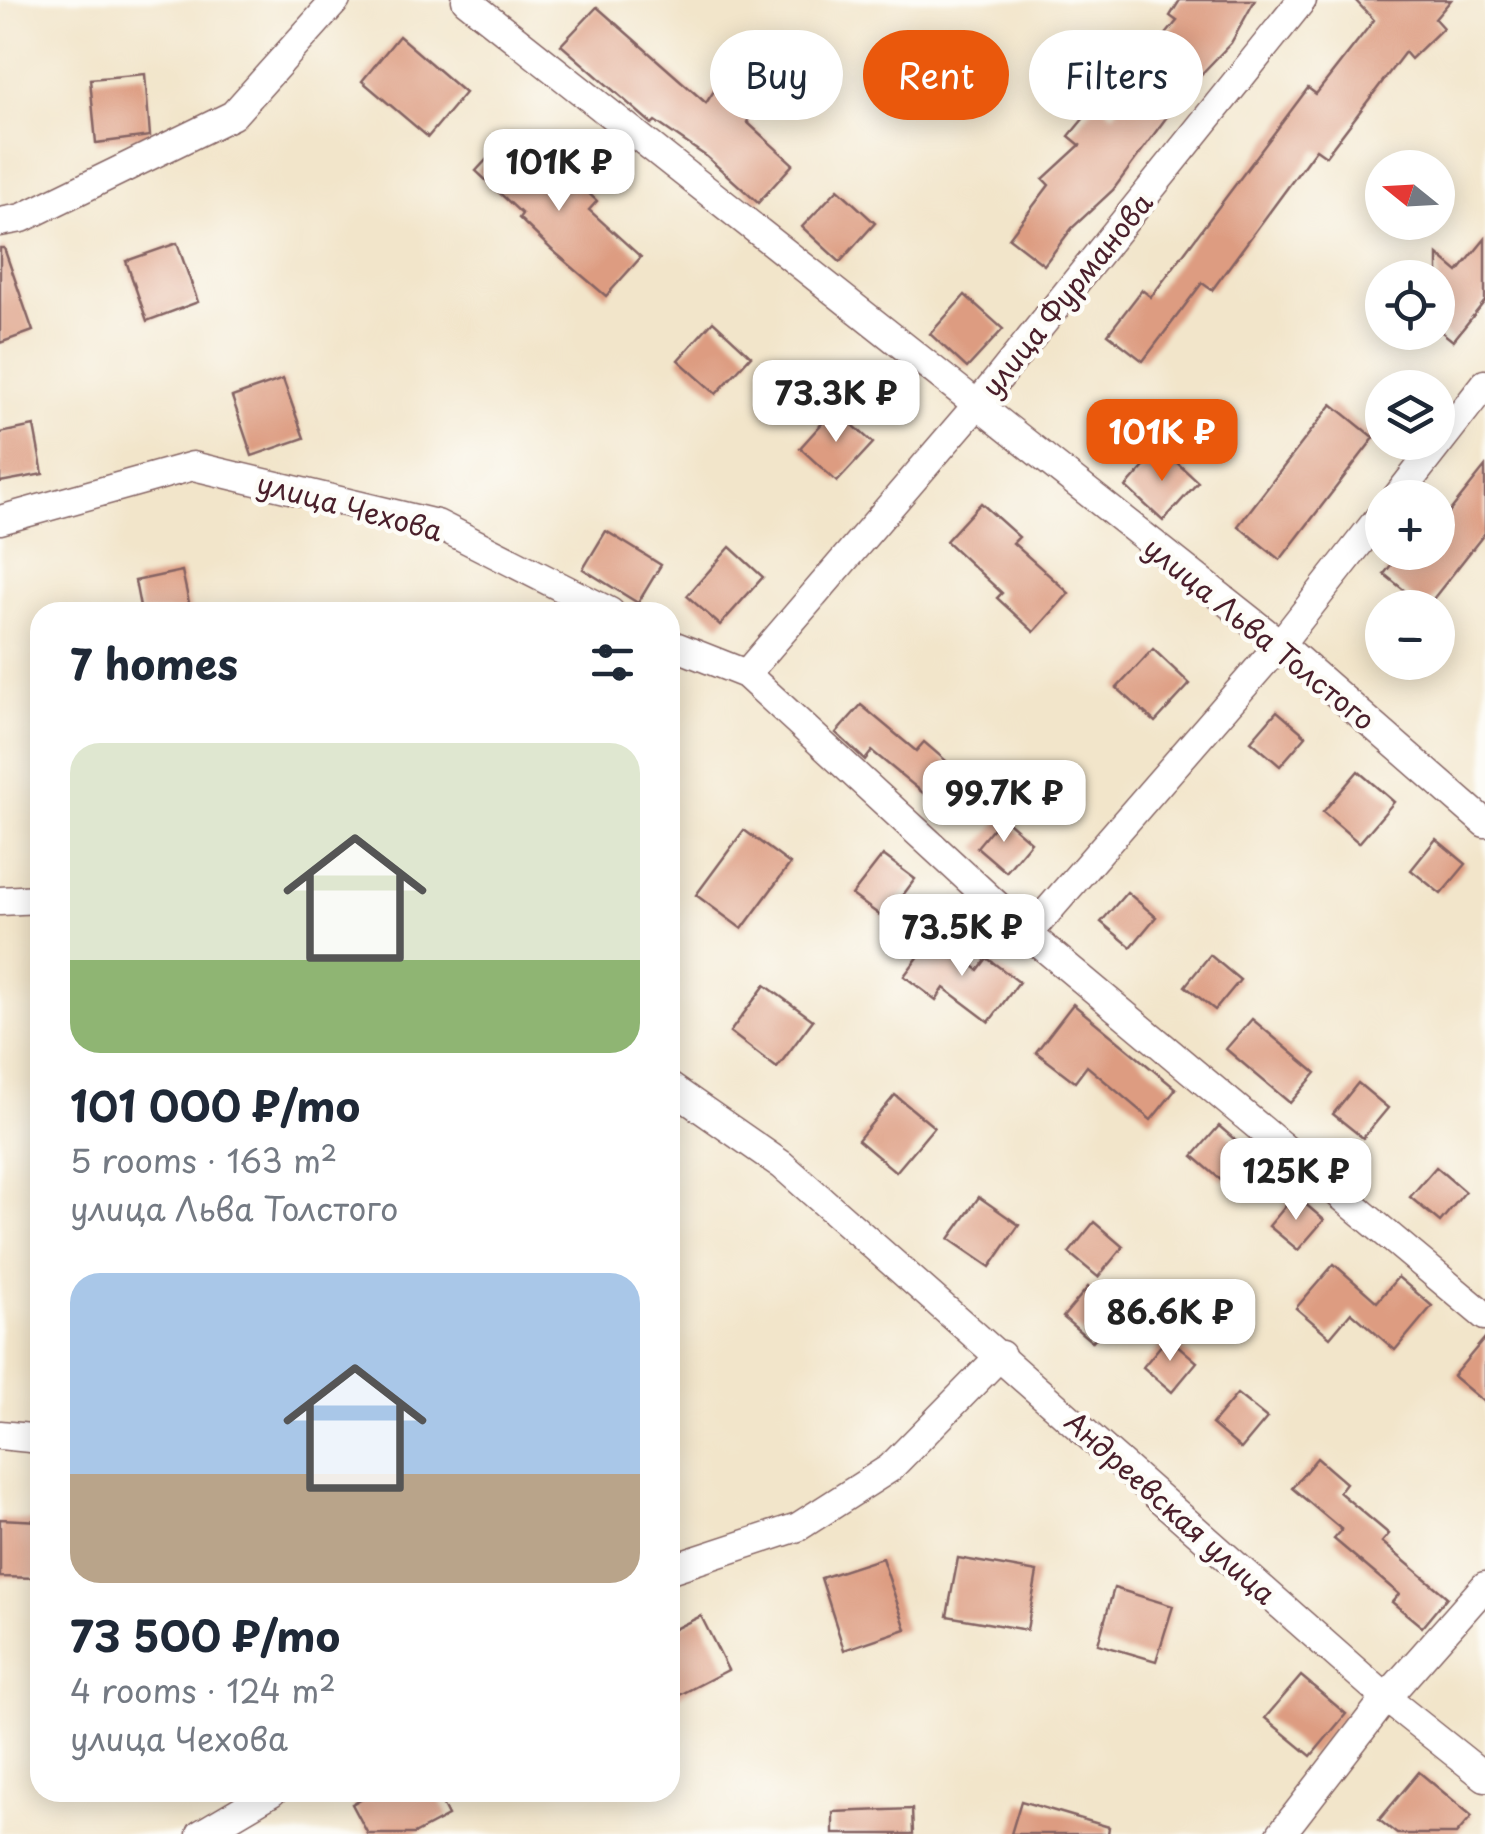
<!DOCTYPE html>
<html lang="en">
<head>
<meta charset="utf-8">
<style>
  :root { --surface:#fff; --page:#f6f6f7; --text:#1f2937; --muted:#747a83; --accent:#ea580c }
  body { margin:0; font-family:"Playpen Sans",sans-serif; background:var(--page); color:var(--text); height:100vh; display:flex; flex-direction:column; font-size:38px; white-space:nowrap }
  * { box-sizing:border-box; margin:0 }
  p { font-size:32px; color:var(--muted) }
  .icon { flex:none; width:55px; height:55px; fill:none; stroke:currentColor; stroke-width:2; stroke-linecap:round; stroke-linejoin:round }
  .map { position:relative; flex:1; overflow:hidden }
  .sheet { position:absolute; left:30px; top:602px; width:650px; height:1200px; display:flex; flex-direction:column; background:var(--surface); border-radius:30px; box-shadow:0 5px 25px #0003 }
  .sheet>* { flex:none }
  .top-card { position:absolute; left:710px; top:30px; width:625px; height:90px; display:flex; gap:20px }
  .needle { width:65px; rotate:288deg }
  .tools { position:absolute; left:1365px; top:150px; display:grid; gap:20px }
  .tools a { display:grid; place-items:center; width:90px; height:90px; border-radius:50%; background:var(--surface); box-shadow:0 5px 25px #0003; font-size:50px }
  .price { position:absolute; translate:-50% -85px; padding:0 22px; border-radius:20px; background:#fff; color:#222; font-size:32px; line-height:65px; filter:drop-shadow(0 2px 5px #0008) }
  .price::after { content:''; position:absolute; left:50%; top:60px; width:30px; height:22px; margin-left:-15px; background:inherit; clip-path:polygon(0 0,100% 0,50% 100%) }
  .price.active { background:var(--accent); color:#fff }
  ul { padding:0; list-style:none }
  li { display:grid; align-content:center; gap:20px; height:530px; padding:0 40px }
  li span { display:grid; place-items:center; height:310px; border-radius:30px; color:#555 }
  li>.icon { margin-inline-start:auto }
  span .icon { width:180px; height:180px; fill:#fffc; stroke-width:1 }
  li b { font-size:42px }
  h2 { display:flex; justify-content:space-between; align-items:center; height:120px; padding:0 40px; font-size:42px }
  .pill { padding:0 35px; border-radius:45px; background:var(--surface); box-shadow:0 5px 25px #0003; font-size:35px; line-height:90px }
  .pill.active { background:var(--accent); color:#fff }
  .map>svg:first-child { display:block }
</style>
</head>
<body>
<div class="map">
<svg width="1485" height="1834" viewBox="0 0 1485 1834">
  <rect width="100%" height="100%" fill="#fdfcf7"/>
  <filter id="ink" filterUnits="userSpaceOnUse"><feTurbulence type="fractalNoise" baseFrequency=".01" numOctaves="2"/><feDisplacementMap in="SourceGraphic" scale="20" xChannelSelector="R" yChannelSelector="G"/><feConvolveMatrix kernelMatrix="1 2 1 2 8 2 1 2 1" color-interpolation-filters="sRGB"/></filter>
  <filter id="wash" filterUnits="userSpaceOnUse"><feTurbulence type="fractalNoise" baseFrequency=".0048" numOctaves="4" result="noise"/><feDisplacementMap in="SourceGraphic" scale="40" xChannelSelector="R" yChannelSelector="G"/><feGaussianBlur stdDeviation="2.25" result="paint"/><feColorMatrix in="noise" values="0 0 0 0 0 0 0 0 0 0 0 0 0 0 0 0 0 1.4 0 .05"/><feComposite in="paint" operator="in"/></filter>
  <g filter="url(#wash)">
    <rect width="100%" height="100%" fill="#f2e5ca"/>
    <g id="blocks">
      <g fill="#dd9c81">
        <polygon points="1180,0 1255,0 1231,43 1188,88 1113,190 1072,228 1044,265 1009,238 1049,185 1043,179 1080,145 1069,136 1098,101 1113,114 1155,60 1149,55 1177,21 1170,16"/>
        <polygon points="1355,0 1451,0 1435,19 1443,28 1411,59 1405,52 1326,156 1316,149 1212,290 1202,283 1143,361 1108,334 1142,290 1151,297 1308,88 1316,94 1374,20"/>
        <polygon points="597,7 706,103 718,85 755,110 747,122 793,164 758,203 707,157 655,121 652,124 561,45"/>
        <polygon points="399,36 465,93 428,137 362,81"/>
        <polygon points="145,74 150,136 96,143 90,79"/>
        <polygon points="511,133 559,176 564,170 597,201 589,210 641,257 606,296 551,249 519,218 522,214 476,171"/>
        <polygon points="838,189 875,223 840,262 802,227"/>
        <polygon points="1485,239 1485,301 1453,341 1438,329 1438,255 1458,272"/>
        <polygon points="177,243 198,302 147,321 126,261"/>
        <polygon points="0,248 4,248 33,331 0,343"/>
        <polygon points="965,295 1003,329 967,368 930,334"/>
        <polygon points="713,321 751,356 716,394 678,360"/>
        <polygon points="283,379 304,438 252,456 232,397"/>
        <polygon points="1332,404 1374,438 1280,560 1238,526"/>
        <polygon points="835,409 873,443 837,482 800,448"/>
        <polygon points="34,426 43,474 0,482 0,433"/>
        <polygon points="1161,448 1198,482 1163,521 1126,487"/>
        <polygon points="1485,467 1485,533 1426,608 1384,574 1401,552 1438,552 1438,526"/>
        <polygon points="981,503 1019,537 1013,543 1069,593 1034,632 997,598 1002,593 946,541"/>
        <polygon points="606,531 661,565 638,603 583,569"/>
        <polygon points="730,547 763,577 720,625 687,596"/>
        <polygon points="182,571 191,612 141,612 135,581"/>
        <polygon points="1153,649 1190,684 1155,722 1117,688"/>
        <polygon points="861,705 916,751 924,742 953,767 928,797 872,751 865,760 836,733"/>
        <polygon points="1277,711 1306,736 1280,766 1251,741"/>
        <polygon points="1358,771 1394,802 1359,843 1323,812"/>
        <polygon points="1002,817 1031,842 1006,872 977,847"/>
        <polygon points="744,830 790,864 742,929 696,895"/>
        <polygon points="1436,839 1466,864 1441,894 1411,870"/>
        <polygon points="883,855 915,879 885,919 852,895"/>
        <polygon points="1127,892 1156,917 1131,947 1101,922"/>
        <polygon points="934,936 978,970 987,958 1019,982 989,1022 944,988 936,1000 904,976"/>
        <polygon points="1210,955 1240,980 1215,1010 1185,986"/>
        <polygon points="765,985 813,1020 777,1068 730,1032"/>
        <polygon points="1073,1004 1176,1089 1151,1120 1087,1066 1075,1082 1036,1052"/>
        <polygon points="1252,1019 1316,1073 1290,1103 1226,1049"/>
        <polygon points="1358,1083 1388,1108 1363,1138 1333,1114"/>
        <polygon points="895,1095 934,1127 896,1172 858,1140"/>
        <polygon points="1219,1126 1248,1151 1222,1181 1193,1156"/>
        <polygon points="1436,1167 1465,1192 1440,1222 1410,1197"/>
        <polygon points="1295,1195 1324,1220 1298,1250 1269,1226"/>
        <polygon points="979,1197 1019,1225 990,1267 949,1239"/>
        <polygon points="1094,1222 1123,1247 1098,1277 1069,1253"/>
        <polygon points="1334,1264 1377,1302 1398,1277 1432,1306 1395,1350 1351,1312 1330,1337 1296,1308"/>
        <polygon points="1088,1287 1117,1312 1092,1342 1063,1317"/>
        <polygon points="1168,1337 1197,1362 1172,1392 1143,1367"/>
        <polygon points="1485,1338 1485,1403 1453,1376"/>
        <polygon points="1237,1394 1267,1418 1241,1449 1212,1424"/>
        <polygon points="1317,1458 1346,1483 1339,1492 1389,1534 1382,1542 1447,1597 1422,1627 1392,1602 1399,1594 1334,1539 1342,1530 1292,1488"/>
        <polygon points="0,1519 40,1521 40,1578 0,1577"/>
        <polygon points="882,1558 906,1629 844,1650 821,1578"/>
        <polygon points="958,1558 1037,1572 1027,1630 947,1616"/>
        <polygon points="1114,1588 1173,1606 1156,1661 1098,1644"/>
        <polygon points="701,1616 728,1670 670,1700 670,1631"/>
        <polygon points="1301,1676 1346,1714 1311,1756 1265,1718"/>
        <polygon points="1419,1772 1472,1816 1456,1834 1397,1834 1379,1820"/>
        <polygon points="373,1792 436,1792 448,1816 414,1834 368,1834 352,1804"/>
        <polygon points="1021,1801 1109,1827 1108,1834 1011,1834"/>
        <polygon points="912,1809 913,1834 833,1834 833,1812"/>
      </g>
    </g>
  </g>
  <g filter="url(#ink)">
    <use href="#blocks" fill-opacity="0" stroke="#856463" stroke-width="2.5"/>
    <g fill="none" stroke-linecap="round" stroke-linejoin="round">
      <g stroke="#856463" stroke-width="31">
        <g id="minor">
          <polyline points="466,0 1280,644 1485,823"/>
          <polyline points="0,222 22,218 233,115 336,0"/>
          <polyline points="1396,498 1485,384"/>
          <polyline points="0,520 193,466 437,524 610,612"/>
          <polyline points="670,644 746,674 1028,934 1485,1316"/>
          <polyline points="746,674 977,405 1302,0"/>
          <polyline points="0,901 40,899"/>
          <polyline points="1028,934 1280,644 1382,514"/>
          <polyline points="670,1087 782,1165 1386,1698 1485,1777"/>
          <polyline points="0,1435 40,1439"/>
          <polyline points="670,1569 798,1527 890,1468 1001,1355"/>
          <polyline points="201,1834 272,1792"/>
          <polyline points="1281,1834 1386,1698 1485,1586"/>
        </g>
      </g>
      <use href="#minor" stroke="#fff" stroke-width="28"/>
    </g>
  </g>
  <g text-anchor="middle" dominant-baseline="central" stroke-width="9" stroke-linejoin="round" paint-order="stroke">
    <g font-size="28" fill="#4a1f2b" stroke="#fdfcf7">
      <text transform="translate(1066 294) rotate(-51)">улица Фурманова</text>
      <text transform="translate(350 506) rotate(15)">улица Чехова</text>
      <text transform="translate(1260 633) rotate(39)">улица Льва Толстого</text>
      <text transform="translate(1171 1507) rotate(42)">Андреевская улица</text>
    </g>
  </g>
</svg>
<div class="tools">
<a><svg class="needle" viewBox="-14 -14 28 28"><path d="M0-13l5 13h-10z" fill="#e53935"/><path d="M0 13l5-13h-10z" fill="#747a83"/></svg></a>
<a><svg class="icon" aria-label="locate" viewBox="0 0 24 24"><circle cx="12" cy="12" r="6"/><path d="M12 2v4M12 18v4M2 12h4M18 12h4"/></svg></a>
<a><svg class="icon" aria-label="layers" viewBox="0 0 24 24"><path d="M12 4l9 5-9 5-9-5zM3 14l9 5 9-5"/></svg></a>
<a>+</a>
<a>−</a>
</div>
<b class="price" style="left:559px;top:214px">101K ₽</b>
<b class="price" style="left:836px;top:445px">73.3K ₽</b>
<b class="price active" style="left:1162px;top:484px">101K ₽</b>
<b class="price" style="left:1004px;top:845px">99.7K ₽</b>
<b class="price" style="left:962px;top:979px">73.5K ₽</b>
<b class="price" style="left:1296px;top:1223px">125K ₽</b>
<b class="price" style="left:1170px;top:1364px">86.6K ₽</b>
<div class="top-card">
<a class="pill">Buy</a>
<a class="pill active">Rent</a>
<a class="pill">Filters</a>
</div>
<section class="sheet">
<h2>7 homes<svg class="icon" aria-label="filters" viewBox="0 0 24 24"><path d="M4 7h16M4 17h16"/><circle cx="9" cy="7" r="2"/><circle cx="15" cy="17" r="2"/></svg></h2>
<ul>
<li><span style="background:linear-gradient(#dfe7d0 70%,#8fb573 0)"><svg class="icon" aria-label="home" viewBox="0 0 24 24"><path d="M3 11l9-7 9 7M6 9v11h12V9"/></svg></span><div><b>101 000 ₽/mo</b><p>5 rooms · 163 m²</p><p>улица Льва Толстого</p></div></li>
<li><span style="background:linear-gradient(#a9c7e8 65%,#b9a48a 0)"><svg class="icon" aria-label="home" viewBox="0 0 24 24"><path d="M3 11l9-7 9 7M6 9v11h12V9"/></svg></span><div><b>73 500 ₽/mo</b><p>4 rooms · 124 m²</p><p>улица Чехова</p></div></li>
</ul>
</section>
</div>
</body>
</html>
